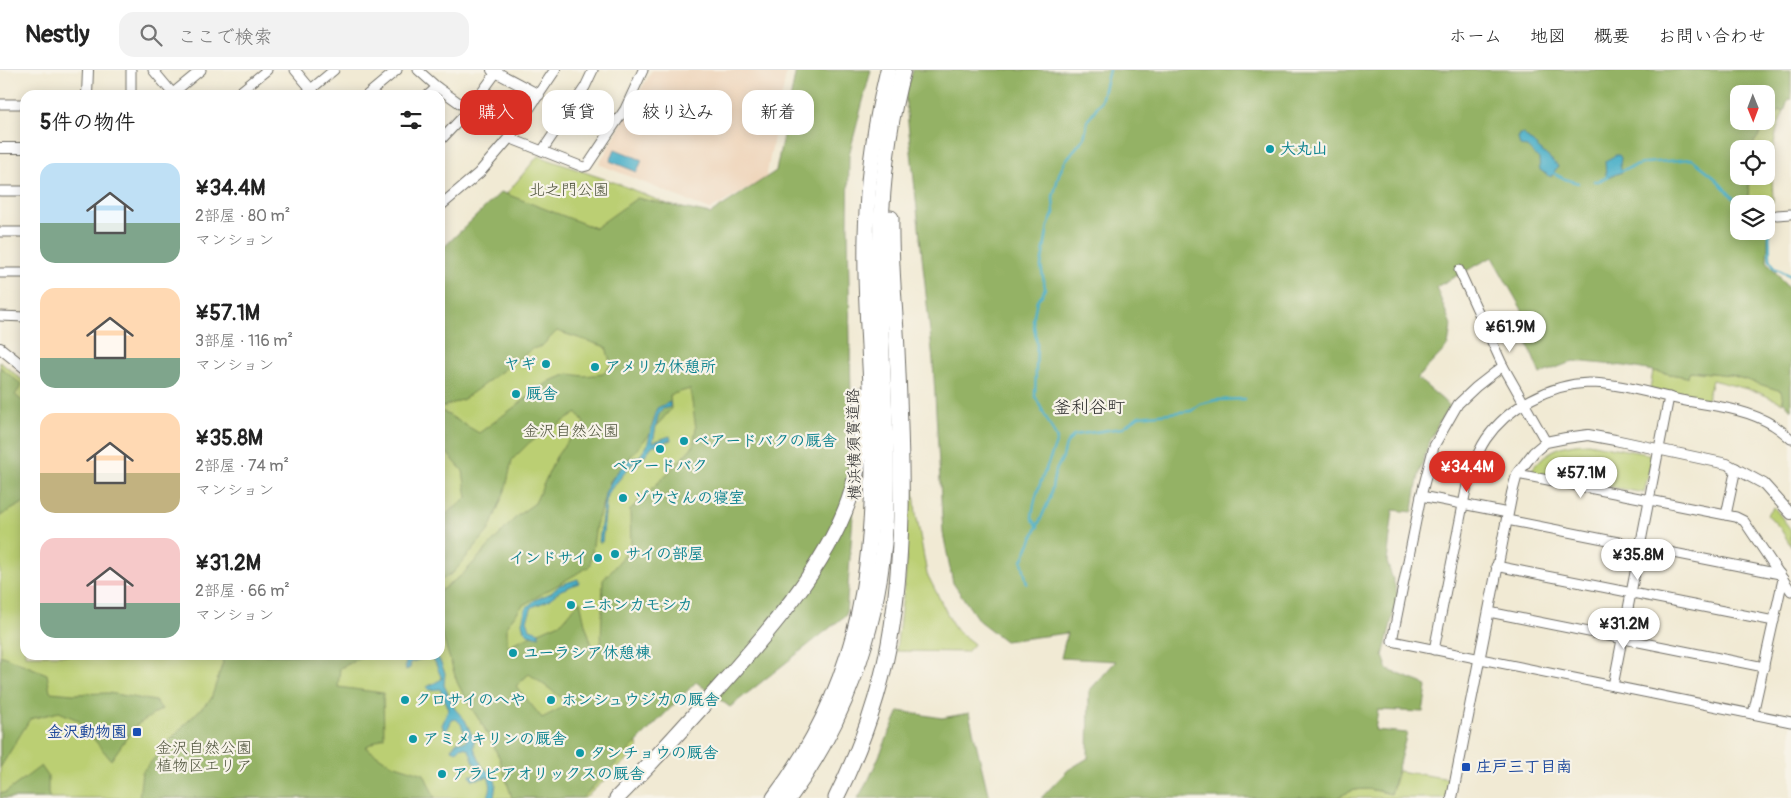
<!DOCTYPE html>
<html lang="ja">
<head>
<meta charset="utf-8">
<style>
  :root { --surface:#fff; --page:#f2f2f2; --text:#222; --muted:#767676; --line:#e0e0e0; --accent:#d93025 }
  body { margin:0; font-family:Pangolin,"Klee One",sans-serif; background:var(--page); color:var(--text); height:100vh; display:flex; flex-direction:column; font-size:19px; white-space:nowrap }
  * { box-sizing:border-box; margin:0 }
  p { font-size:16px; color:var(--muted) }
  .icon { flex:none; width:28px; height:28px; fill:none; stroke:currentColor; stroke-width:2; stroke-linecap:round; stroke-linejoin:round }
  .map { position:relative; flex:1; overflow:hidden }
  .details { position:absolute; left:20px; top:20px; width:425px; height:570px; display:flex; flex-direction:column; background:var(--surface); border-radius:15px; box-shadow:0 2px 12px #0003 }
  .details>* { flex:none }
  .top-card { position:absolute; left:460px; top:20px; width:475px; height:45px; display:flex; gap:10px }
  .needle { width:32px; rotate:179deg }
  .controls { position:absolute; left:1730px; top:15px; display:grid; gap:10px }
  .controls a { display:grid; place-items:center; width:45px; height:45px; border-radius:10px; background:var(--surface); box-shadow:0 2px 12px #0003; font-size:25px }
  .price { position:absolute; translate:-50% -42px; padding:0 11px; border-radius:18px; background:#fff; color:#222; font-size:16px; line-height:32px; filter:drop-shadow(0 1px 2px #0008) }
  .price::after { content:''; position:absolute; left:50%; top:30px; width:15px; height:11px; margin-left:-8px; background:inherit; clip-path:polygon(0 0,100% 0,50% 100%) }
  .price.active { background:var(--accent); color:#fff }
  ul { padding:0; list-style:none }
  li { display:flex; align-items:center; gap:15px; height:125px; padding:0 20px }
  li span { display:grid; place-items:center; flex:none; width:140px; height:100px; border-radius:15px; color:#555 }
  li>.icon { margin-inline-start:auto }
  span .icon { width:60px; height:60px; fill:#fffc; stroke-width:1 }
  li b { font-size:21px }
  h2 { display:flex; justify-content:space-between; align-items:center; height:60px; padding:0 20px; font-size:21px }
  .chip { padding:0 18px; border-radius:15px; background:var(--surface); box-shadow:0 2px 12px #0003; font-size:18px; line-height:45px }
  .chip.active { background:var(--accent); color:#fff }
  header { display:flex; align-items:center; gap:30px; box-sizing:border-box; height:70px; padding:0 25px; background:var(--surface); border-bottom:1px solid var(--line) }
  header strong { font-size:24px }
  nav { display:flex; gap:28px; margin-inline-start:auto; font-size:18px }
  .search { width:350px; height:45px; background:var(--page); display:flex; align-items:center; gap:12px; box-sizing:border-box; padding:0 18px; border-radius:15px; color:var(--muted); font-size:19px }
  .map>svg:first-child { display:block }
</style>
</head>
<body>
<header>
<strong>Nestly</strong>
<div class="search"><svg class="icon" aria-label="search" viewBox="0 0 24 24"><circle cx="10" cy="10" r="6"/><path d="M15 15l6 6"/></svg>ここで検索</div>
<nav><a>ホーム</a><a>地図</a><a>概要</a><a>お問い合わせ</a></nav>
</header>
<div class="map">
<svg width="1791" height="728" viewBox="0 0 1791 728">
  <rect width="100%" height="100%" fill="#f7f3e8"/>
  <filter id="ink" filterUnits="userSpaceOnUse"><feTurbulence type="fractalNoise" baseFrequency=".02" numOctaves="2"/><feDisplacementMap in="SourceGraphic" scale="10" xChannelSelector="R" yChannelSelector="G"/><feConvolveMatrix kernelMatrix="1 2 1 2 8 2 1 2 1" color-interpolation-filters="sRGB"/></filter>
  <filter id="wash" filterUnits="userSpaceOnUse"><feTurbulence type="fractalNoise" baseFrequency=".0096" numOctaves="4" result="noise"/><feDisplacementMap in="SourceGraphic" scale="20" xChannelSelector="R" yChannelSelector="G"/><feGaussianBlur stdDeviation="1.12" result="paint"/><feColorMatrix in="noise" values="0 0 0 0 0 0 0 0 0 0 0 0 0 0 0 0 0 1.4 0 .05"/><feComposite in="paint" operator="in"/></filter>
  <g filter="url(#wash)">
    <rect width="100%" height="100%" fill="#f1ead4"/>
    <polygon fill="#efd6bc" points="652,0 787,0 766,108 710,140 599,94"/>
    <g fill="#bbcf73" stroke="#737d4f">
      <path d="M 1779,40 L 1784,42 C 1769,72 1772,100 1773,132 L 1754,131 L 1754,134 L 1747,134 L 1750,106 L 1766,106 L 1766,79 L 1753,79 L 1754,72 Z"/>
      <polygon points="538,86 619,114 703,149 714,397 614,516 638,680 585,728 0,728 0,292 25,312 25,585 440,585 440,214 508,122"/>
      <polygon points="1653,301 1687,307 1690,301 1731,305 1782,321 1783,333 1755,321 1712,310 1707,330 1650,319"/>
      <polygon points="906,331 916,443 927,504 955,559 974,574 967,582 896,581 906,501"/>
      <path d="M 1588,373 L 1653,385 L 1644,423 L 1530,402 C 1546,380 1561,374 1588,373 Z"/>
      <polygon points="1774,437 1791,460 1791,476 1780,458 1767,444"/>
      <path d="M 1398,701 L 1451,709 L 1447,728 L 1338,728 C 1356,715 1372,719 1391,724 Z"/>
    </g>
    <g fill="#94b265" stroke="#606e48" fill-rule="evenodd">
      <path d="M 796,0 L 871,0 L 849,85 L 848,157 L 853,445 L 846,545 L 730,637 L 696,612 L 582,728 L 512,728 L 499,687 L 482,654 L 466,630 L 457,612 L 440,558 L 440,521 L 462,505 L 517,446 L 535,433 L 556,387 L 566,373 L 584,353 L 577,343 L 530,372 L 512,390 L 506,418 L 489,460 L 454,502 L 440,511 L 440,449 L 467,428 L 463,401 L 446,382 L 440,378 L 440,340 L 479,363 L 550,311 L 569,304 L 584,306 L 603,304 L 611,295 L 606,277 L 557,261 L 542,276 L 532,279 L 464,329 L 440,338 L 440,181 L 501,122 L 595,158 L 637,128 L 710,144 L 776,101 ZM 690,319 L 696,358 L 693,376 L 671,400 L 630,440 L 631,478 L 603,510 L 601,575 L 594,581 L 585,554 L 580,531 L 562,552 L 507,576 L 507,555 L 523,535 L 590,496 L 596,455 L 610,411 L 671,339 L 670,325 ZM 529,604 L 569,633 L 569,634 L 542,648 L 516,616 Z"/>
      <path d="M 913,0 L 1791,0 L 1791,29 L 1788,30 L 1784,42 L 1779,40 L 1754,72 L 1753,79 L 1739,79 L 1739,106 L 1750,106 L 1747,134 L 1739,134 L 1739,161 L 1766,161 L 1766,152 L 1769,152 L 1767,191 L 1791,222 L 1791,340 L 1783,331 L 1781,321 L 1731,305 L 1690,301 L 1687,307 L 1625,296 L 1574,291 L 1540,304 L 1528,275 L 1525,245 L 1492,187 L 1436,217 L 1451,255 L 1448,276 L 1417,308 L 1450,336 C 1427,367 1417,404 1413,442 L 1393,440 L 1387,492 L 1398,525 L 1383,586 L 1388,600 L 1422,613 L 1427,617 L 1423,642 L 1378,640 L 1375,660 L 1407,663 L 1391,724 C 1372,719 1356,715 1338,728 L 1041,728 L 1068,700 L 1088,688 L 1089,621 L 1116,591 L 1061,588 L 1067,563 L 1005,571 L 979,551 L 953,513 L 943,463 L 933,291 L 905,24 ZM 1739,24 L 1766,24 L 1766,51 L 1739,51 ZM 1523,64 L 1558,96 L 1551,107 L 1539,89 L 1527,77 Z"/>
      <polygon points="0,297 22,315 15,325 25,333 25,432 0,446"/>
      <polygon points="0,585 47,604 50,622 73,624 109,623 155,631 162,639 135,656 111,690 78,650 59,642 30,649 0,698"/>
      <polygon points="219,585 367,585 340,598 338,617 383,623 384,667 365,677 389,693 424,704 435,728 139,728 142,702 185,654 211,629 223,592"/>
      <polygon points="899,641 942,648 969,643 989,728 858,728 869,709"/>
      <polygon points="41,696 48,706 48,724 50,728 0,728 0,723 5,723"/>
    </g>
    <g fill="#49afc8" stroke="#3a6d7a">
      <polygon points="1519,64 1523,64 1558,96 1551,107 1540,100 1539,89 1527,77 1520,76 1518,68"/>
      <polygon points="615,79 642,90 637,102 610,91"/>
      <polygon points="1616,85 1619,85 1621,88 1620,96 1622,102 1609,107 1606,105 1605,91"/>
      <polygon points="670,332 670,337 662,339 658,346 653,372 670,366 671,370 652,376 640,392 632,394 607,424 602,472 599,472 605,423 614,406 628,390 640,386 647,376 657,338"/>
      <polygon points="578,509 579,513 561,520 547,531 532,537 527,550 530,559 539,562 539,567 528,564 524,560 522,552 526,538 535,530 551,523 560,515"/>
      <path d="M 415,585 L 435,585 L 439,589 L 445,603 L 444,615 L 455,639 L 465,650 L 474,669 L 474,678 L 482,696 L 494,707 L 496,714 L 494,728 L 487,728 C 491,720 492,715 488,707 L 472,710 L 470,705 L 476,705 L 478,702 L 469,680 L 464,677 L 460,678 L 457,681 L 451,679 L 457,672 L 466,671 L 467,668 L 461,654 L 456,649 L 452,650 L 447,660 L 445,661 L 442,655 L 449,639 L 440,619 L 429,620 L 427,617 L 442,609 L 435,592 L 429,587 L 411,592 L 410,598 L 406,600 L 405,595 L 407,589 Z"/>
    </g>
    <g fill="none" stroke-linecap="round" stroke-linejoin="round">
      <g stroke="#49afc8" stroke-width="2.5">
        <polyline points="1622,100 1646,93 1692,89 1711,104 1739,134"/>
        <polyline points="1551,102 1565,109 1578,113"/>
        <polyline points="1594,111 1599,111 1608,106"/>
        <polyline points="1766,159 1769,161 1770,189 1775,198 1791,206"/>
        <path d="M 1038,457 L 1032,448 C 1034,420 1049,396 1057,369 L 1035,326 L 1037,274 L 1033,250 L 1037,230 L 1042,225 L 1045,218 L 1041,196 L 1048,156 L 1054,143 L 1053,127 L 1059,104 L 1066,90 L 1084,68 L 1088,50 L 1101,31 L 1109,0"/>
        <polyline points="1027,514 1022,491 1050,428 1055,402 1063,387 1066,375 1074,365 1122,358 1139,346 1191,341 1200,334 1216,330 1245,329"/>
      </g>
    </g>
  </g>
  <g filter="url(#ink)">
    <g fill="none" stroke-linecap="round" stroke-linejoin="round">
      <g stroke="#706e66" stroke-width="11">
        <g id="minor">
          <polyline points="153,0 174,25"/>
          <polyline points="295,0 316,25"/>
          <polyline points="418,0 437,17 469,40"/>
          <polyline points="173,23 201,0"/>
          <polyline points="131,25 131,0"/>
          <polyline points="236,25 267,0"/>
          <polyline points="304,25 334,0"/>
          <polyline points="367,25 397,0"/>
          <polyline points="428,25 437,17"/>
          <polyline points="0,34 25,34"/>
          <polyline points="509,68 583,97 587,96 625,39 643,0"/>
          <polyline points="440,71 469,40 498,0"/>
          <polyline points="542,81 585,17 593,0"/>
          <polyline points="0,121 25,121"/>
          <polyline points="1777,145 1791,144"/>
          <polyline points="0,162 25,162"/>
          <polyline points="1459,200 1503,296 1546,372"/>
          <polyline points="0,203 25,203"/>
          <polyline points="0,246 25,247"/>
          <polyline points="1503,296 1476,317 1458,334 1434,376 1421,426 1392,571 1791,652"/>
          <polyline points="1517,404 1736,447 1744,451 1791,521"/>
          <polyline points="1421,426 1508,443"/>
          <polyline points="1726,445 1736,398"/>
          <polyline points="1507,450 1780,504"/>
          <polyline points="1496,496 1774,551"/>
          <polyline points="1489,542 1764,597"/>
          <path d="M 1434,580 L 1468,410 C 1473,396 1477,382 1486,369 C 1508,337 1550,314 1589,313 C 1620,313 1655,325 1686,331 C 1716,336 1747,339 1773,355 C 1780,359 1785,364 1791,369"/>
          <polyline points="1613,616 1669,327"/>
          <polyline points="1753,644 1783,509"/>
        </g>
      </g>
      <g stroke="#706e66" stroke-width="12">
        <g id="tertiary">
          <polyline points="492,0 539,25"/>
          <polyline points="87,25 88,0"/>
          <polyline points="0,78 25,78"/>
          <polyline points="440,136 479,103 509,68 555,0"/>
          <polyline points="0,278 25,298"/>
          <polyline points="1452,728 1512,423 1517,404 1534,382 1546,372 1566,368 1588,365 1615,370 1727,394 1764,414 1791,444"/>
        </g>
      </g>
      <g stroke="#706e66" stroke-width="17">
        <g id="motorway">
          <path d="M 617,728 C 651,694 683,658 715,622 C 763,568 825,499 849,430 C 861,397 861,360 862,325"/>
          <path d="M 774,728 C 864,609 877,486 872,342 C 870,275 863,208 867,142 C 869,94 877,46 888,0"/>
          <path d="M 789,728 C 844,654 875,564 884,473 C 889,410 885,347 882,285 C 878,190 878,92 903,0"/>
          <path d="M 836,728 C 863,674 883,616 892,556 C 906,465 901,372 897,280 C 895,236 890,192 891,148"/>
        </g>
      </g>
      <use href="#minor" stroke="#fff" stroke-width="9"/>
      <use href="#tertiary" stroke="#fff" stroke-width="10"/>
      <use href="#motorway" stroke="#fff" stroke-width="15"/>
    </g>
  </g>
  <g fill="#0f9aa8" stroke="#f7f3e8" stroke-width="2">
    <circle cx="1270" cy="79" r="5"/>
    <circle cx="546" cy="294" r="5"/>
    <circle cx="595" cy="297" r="5"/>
    <circle cx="516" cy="324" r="5"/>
    <circle cx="684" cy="371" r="5"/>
    <circle cx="660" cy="379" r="5"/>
    <circle cx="623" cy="428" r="5"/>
    <circle cx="615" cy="484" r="5"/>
    <circle cx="598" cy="488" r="5"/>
    <circle cx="571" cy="535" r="5"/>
    <circle cx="513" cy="583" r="5"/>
    <circle cx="405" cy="630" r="5"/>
    <circle cx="551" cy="630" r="5"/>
    <circle cx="413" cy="669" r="5"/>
    <circle cx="580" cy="683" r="5"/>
    <circle cx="442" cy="704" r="5"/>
  </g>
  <g fill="#1a4fb4" stroke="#f7f3e8" stroke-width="2">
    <rect x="132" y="657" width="10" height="10" rx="2.5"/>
    <rect x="1461" y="692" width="10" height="10" rx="2.5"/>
  </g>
  <g text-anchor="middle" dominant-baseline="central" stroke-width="4.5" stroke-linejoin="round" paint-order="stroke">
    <g font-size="16" font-weight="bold" fill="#0d838f" stroke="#f7f3e8" text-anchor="start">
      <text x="1280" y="79">大丸山</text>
      <text x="536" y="294" text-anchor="end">ヤギ</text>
      <text x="605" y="297">アメリカ休憩所</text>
      <text x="526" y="324">厩舎</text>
      <text x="694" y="371">ベアードバクの厩舎</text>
      <text x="660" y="396" text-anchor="middle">ベアードバク</text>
      <text x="633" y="428">ゾウさんの寝室</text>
      <text x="625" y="484">サイの部屋</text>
      <text x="588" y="488" text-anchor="end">インドサイ</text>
      <text x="581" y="535">ニホンカモシカ</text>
      <text x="523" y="583">ユーラシア休憩棟</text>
      <text x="415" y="630">クロサイのへや</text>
      <text x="561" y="630">ホンシュウジカの厩舎</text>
      <text x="423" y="669">アミメキリンの厩舎</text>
      <text x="590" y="683">タンチョウの厩舎</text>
      <text x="452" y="704">アラビアオリックスの厩舎</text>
    </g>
    <g font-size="16" fill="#4f543d" stroke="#f7f3e8">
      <text x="569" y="120">北之門公園</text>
      <text x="571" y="361">金沢自然公園</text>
      <text x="204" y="678">金沢自然公園<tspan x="204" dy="18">植物区エリア</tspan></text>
    </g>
    <g font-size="16" fill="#2b2b2b" stroke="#f7f3e8">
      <text transform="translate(854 374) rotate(-91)">横浜横須賀道路</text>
    </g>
    <g font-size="16" font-weight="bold" fill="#164399" stroke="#f7f3e8" text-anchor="end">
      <text x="127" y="662">金沢動物園</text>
      <text x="1476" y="697" text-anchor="start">庄戸三丁目南</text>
    </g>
    <g font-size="18" fill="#2b2b2b" stroke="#f7f3e8">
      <text x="1089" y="337">釜利谷町</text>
    </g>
  </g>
</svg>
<div class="controls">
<a><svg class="needle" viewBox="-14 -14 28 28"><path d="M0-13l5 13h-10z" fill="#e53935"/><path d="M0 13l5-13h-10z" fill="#767676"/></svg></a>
<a><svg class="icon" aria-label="locate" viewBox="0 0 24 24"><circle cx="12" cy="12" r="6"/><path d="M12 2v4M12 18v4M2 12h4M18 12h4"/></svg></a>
<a><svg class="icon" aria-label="layers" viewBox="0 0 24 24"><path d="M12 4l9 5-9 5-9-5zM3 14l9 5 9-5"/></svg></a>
</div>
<b class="price" style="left:1510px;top:283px">¥61.9M</b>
<b class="price active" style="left:1467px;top:423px">¥34.4M</b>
<b class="price" style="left:1581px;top:429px">¥57.1M</b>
<b class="price" style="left:1638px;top:511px">¥35.8M</b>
<b class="price" style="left:1624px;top:580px">¥31.2M</b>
<div class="top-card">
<a class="chip active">購入</a>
<a class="chip">賃貸</a>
<a class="chip">絞り込み</a>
<a class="chip">新着</a>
</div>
<section class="details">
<h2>5件の物件<svg class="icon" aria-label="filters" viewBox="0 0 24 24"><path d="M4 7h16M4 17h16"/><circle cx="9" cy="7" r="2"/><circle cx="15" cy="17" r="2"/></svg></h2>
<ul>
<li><span style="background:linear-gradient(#bfe0f5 60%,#7fa58c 0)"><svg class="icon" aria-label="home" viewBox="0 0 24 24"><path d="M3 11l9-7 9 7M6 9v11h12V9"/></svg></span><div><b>¥34.4M</b><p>2部屋 · 80 m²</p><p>マンション</p></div></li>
<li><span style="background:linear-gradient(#ffd9b3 70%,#7fa58c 0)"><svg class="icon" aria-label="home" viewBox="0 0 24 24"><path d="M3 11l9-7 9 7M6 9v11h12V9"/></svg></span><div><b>¥57.1M</b><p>3部屋 · 116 m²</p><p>マンション</p></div></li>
<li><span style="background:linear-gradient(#ffd9b3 60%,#c2b280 0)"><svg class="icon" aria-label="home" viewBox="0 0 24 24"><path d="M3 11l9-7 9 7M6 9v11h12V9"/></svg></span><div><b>¥35.8M</b><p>2部屋 · 74 m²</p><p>マンション</p></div></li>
<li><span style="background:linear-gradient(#f6c9c9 65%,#7fa58c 0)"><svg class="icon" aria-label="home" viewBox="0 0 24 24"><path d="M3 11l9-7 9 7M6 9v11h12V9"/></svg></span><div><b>¥31.2M</b><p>2部屋 · 66 m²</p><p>マンション</p></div></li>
</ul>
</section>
</div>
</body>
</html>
